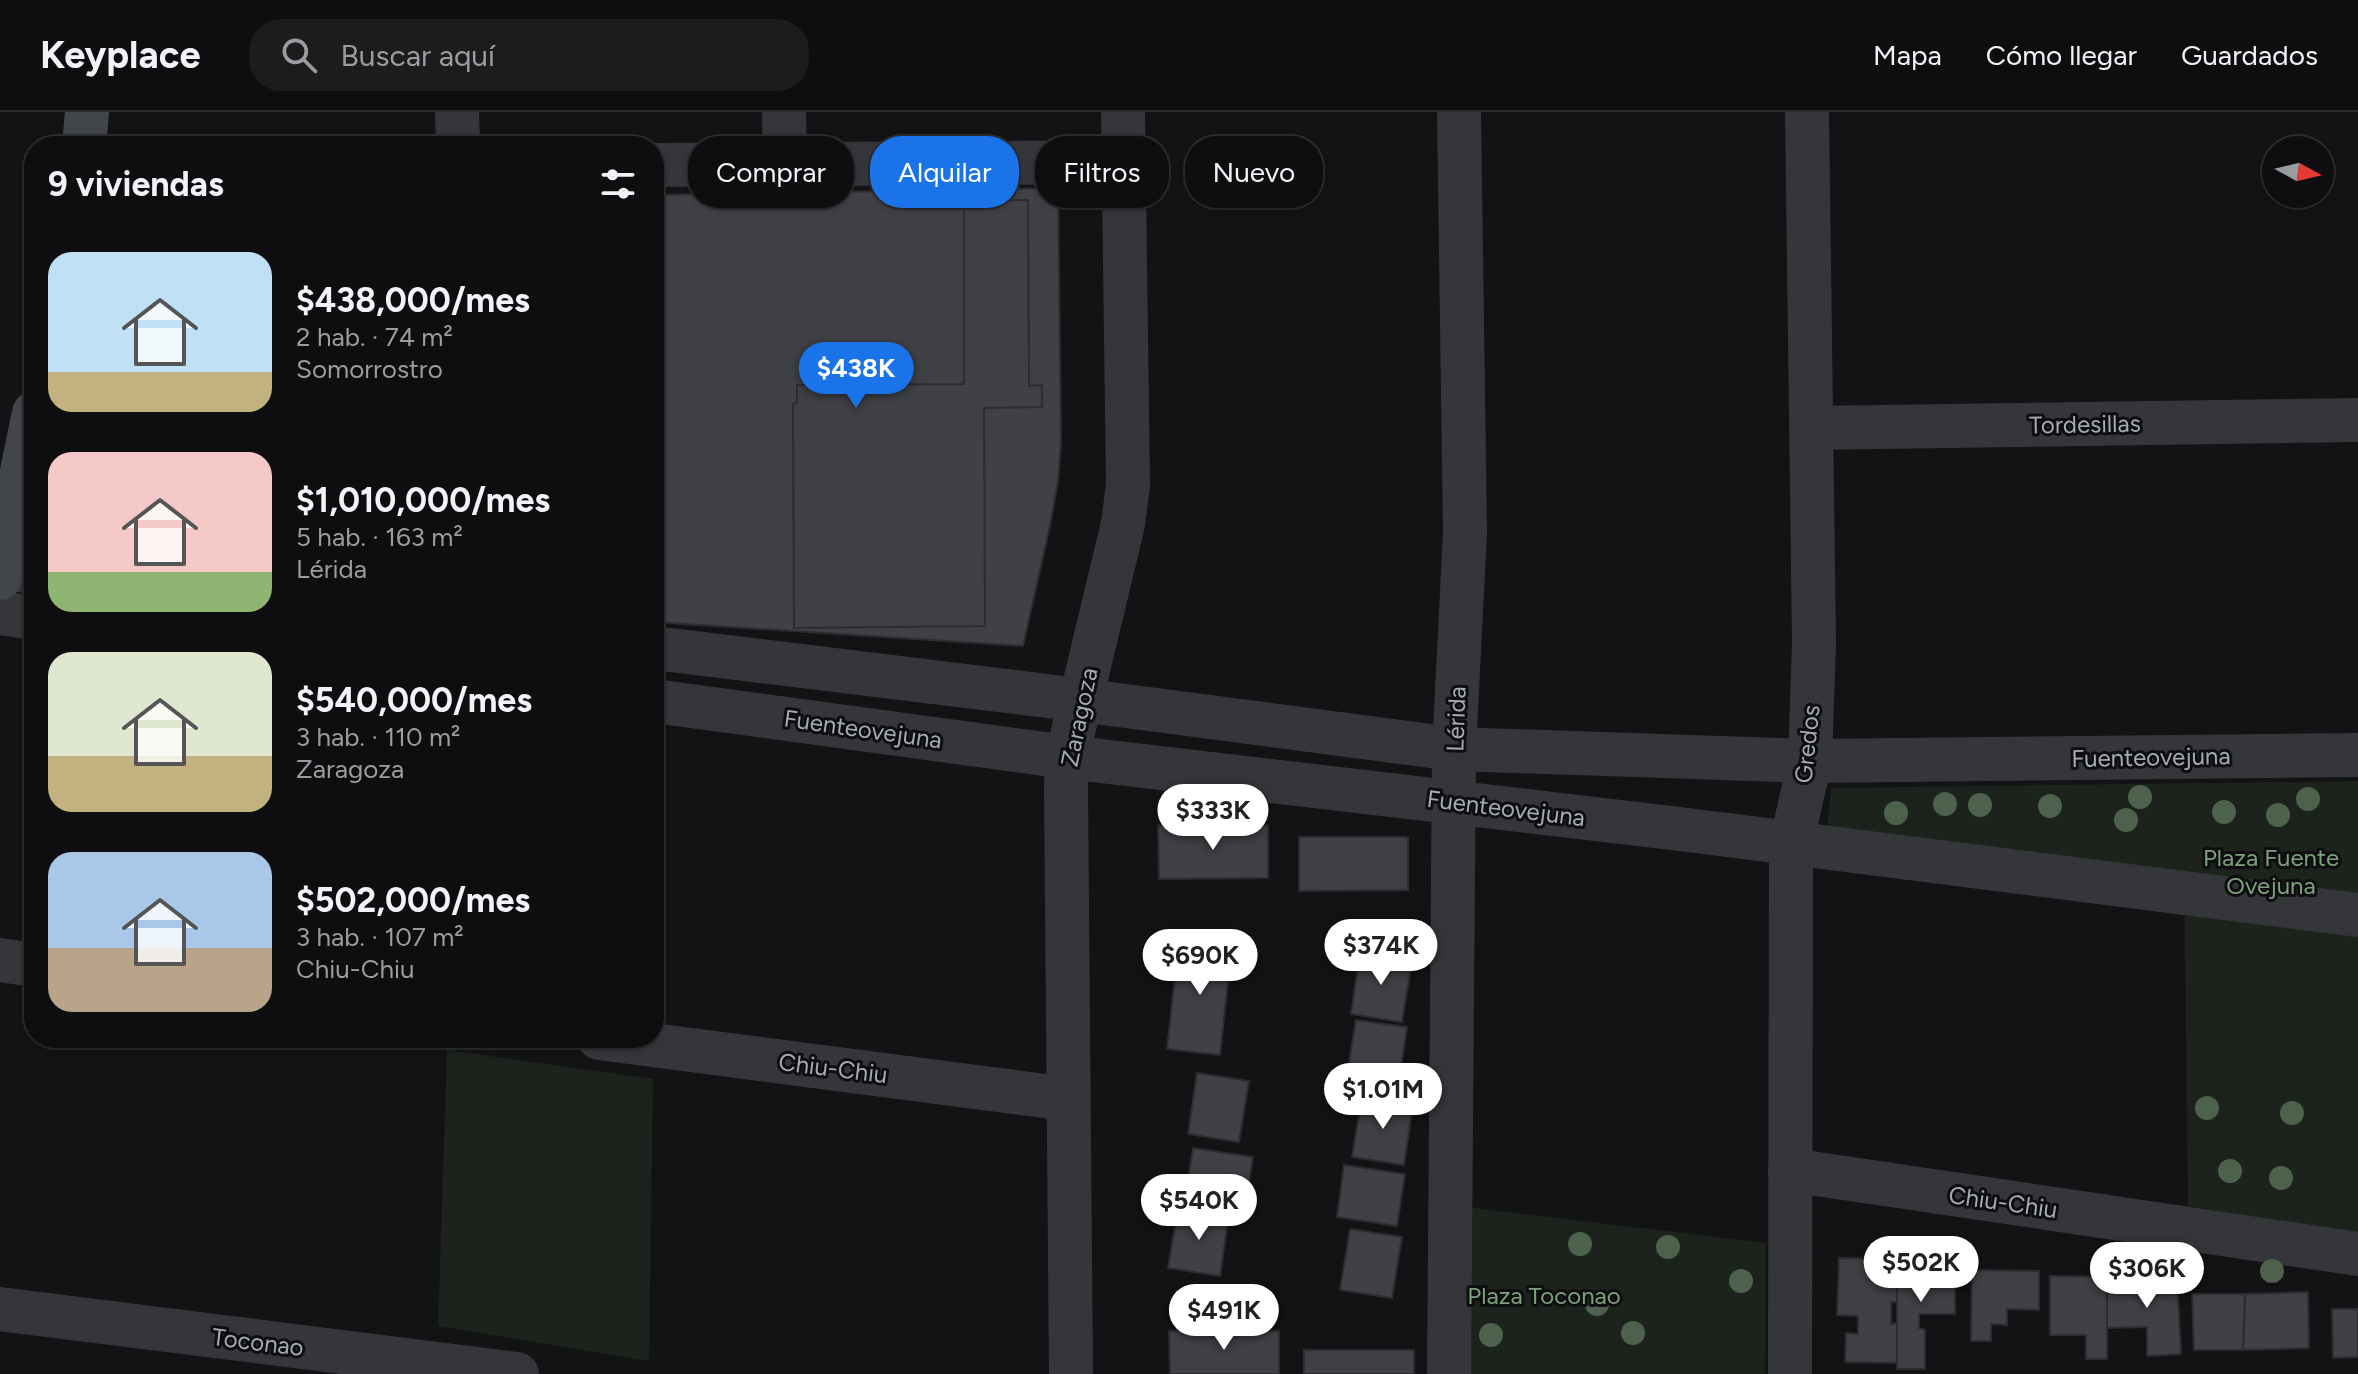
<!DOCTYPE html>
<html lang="es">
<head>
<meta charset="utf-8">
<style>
  :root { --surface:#0e0e10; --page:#1c1c1e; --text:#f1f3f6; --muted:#9b9c9f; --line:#2e2e30; --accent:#1a73e8 }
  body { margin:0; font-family:Figtree,sans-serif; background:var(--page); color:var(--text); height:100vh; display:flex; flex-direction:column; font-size:30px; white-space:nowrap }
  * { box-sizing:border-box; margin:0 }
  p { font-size:26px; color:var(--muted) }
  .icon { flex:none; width:44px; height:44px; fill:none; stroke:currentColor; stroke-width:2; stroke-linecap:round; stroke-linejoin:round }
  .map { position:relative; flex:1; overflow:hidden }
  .side { position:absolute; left:24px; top:24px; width:640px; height:912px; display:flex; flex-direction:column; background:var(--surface); border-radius:32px; box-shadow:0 2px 6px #0004,0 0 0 2px var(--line) }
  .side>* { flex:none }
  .hud { position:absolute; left:688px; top:24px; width:760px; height:72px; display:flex; gap:16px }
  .needle { width:52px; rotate:98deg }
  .buttons { position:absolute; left:2262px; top:24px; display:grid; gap:16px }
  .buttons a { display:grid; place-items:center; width:72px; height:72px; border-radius:50%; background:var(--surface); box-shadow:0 2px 6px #0004,0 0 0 2px var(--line); font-size:40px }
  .price { position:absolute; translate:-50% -68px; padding:0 18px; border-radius:28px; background:#fff; color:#222; font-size:26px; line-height:52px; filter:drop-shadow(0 2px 4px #0008) }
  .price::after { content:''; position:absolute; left:50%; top:48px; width:24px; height:18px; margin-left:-12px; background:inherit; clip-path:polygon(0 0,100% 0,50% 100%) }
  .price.active { background:var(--accent); color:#fff }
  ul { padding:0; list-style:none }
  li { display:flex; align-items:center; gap:24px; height:200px; padding:0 24px }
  li span { display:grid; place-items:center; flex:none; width:224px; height:160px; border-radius:24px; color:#555 }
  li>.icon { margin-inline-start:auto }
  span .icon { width:96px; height:96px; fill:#fffc; stroke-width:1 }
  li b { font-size:34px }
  h2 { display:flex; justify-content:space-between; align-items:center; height:96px; padding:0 24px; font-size:34px }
  .chip { padding:0 28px; border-radius:32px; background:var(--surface); box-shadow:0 2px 6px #0004,0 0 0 2px var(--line); font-size:28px; line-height:72px }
  .chip.active { background:var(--accent); color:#fff }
  header { display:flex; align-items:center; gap:48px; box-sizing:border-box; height:112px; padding:0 40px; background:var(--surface); border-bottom:2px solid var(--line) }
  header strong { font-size:38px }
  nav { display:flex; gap:44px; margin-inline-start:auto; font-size:28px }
  .search { width:560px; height:72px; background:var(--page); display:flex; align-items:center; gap:20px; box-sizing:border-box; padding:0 28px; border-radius:32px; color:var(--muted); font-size:30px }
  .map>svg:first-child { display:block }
</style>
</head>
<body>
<header>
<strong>Keyplace</strong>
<div class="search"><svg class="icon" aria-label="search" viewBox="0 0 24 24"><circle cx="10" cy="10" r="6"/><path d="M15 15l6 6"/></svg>Buscar aquí</div>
<nav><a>Mapa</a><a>Cómo llegar</a><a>Guardados</a></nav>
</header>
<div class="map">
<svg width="2358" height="1262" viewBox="0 0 2358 1262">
  <rect width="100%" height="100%" fill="#131315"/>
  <g fill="#1b231c">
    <polygon points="2358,669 2358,1123 2188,1094 2184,761 1827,718 1831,676"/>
    <polygon points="447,938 653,967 649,1249 438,1214"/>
    <polygon points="1465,1095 1766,1131 1765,1262 1463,1262"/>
  </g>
  <g fill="#3f4145" stroke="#2d2d31" stroke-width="2">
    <polygon points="1058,76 1061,330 1058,369 1050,414 1023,534 654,510 654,83"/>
    <polygon points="964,88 1028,88 1029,274 1042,273 1042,295 984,296 985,514 794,516 793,292 797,291 797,273 964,272"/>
    <polygon points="1158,713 1268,713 1268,766 1159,767"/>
    <polygon points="1299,725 1408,725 1408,778 1299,779"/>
    <polygon points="1179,828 1232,833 1220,943 1167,937"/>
    <polygon points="1360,841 1412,849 1402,910 1351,902"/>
    <polygon points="1356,908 1407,915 1398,976 1346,968"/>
    <polygon points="1197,961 1249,969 1239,1030 1188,1022"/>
    <polygon points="1362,984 1413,992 1404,1053 1352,1045"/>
    <polygon points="1193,1036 1253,1045 1245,1096 1185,1087"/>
    <polygon points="1344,1053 1405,1062 1397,1114 1337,1105"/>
    <polygon points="1178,1095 1229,1103 1220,1164 1168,1156"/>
    <polygon points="1350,1117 1402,1125 1392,1186 1340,1178"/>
    <polygon points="1839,1146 1897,1147 1898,1190 1891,1190 1891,1212 1898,1211 1897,1251 1845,1250 1846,1221 1858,1222 1858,1204 1837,1203"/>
    <polygon points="1897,1147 1955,1148 1955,1202 1919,1202 1919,1216 1925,1218 1925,1257 1897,1257"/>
    <polygon points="1972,1158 2039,1159 2039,1198 2007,1197 2007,1213 1991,1212 1991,1229 1971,1229"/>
    <polygon points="2050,1164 2107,1165 2107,1247 2086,1247 2086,1223 2050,1223"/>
    <polygon points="2177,1164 2181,1242 2147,1244 2147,1215 2107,1216 2107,1165"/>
    <polygon points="2308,1180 2309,1236 2243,1238 2245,1182"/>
    <polygon points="2192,1182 2245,1182 2243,1238 2194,1238"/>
    <polygon points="2332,1197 2358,1197 2358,1245 2333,1246"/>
    <polygon points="1169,1219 1279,1219 1279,1262 1170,1262"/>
    <rect x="1304" y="1238" width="110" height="24"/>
  </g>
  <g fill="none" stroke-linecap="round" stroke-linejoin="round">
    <g stroke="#34363a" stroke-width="44">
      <polyline points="457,0 458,34"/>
      <polyline points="784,0 785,52"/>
      <polyline points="654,53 1123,50"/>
      <polyline points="1811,316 2358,308"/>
      <polyline points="0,455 34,460"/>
      <polyline points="0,501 34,506"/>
      <polyline points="654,536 1080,588 1454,637 1810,649 2358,643"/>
      <polyline points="654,589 1067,645 1680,717 2358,803"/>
      <polyline points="0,848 34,853"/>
      <polyline points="599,926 1068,987"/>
      <polyline points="1790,1058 2358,1142"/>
      <polyline points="0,1197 517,1262"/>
      <polyline points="1071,1262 1066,675 1067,645 1123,412 1128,373 1123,0"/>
      <polyline points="1449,1262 1454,637 1465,421 1459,0"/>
      <polyline points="1790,1262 1791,732 1810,649 1814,531 1807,0"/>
    </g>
    <g stroke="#42454a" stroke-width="44">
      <polyline points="84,34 87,0"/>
      <polyline points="0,466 34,301"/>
    </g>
  </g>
  <g fill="#4d614d">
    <circle cx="2140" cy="685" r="12"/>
    <circle cx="2308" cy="687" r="12"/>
    <circle cx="1945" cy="692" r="12"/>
    <circle cx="1980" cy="693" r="12"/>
    <circle cx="2050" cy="694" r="12"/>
    <circle cx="2224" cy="700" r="12"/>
    <circle cx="1896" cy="701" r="12"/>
    <circle cx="2278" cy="703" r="12"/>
    <circle cx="2126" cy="708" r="12"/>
    <circle cx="2207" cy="996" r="12"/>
    <circle cx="2292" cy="1001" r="12"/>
    <circle cx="2230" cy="1059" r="12"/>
    <circle cx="2281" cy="1066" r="12"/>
    <circle cx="1580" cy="1132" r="12"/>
    <circle cx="1668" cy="1135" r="12"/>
    <circle cx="2272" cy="1159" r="12"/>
    <circle cx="1741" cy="1169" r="12"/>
    <circle cx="1597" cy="1192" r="12"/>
    <circle cx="1633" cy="1221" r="12"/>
    <circle cx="1491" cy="1223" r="12"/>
  </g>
  <g text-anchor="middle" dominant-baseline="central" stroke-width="6" stroke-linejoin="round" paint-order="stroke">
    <g font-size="24" fill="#a5abb6" stroke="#0e0e10">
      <text transform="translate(2085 312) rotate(-1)">Tordesillas</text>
      <text transform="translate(1079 605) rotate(-78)">Zaragoza</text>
      <text transform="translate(1456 607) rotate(-88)">Lérida</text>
      <text transform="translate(863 617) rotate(8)">Fuenteovejuna</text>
      <text transform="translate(1807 632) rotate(-84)">Gredos</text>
      <text transform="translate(2151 645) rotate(-1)">Fuenteovejuna</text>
      <text transform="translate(1506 696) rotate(7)">Fuenteovejuna</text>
      <text transform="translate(833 956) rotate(7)">Chiu-Chiu</text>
      <text transform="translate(2003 1090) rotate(8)">Chiu-Chiu</text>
      <text transform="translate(258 1230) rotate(7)">Toconao</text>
    </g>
    <g font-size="24" fill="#7ca17b" stroke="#0e0e10">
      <text x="2271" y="745">Plaza Fuente<tspan x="2271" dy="28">Ovejuna</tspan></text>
      <text x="1544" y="1183">Plaza Toconao</text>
    </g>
  </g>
</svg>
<div class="buttons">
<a><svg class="needle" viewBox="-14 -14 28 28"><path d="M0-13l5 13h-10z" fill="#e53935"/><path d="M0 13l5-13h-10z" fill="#9b9c9f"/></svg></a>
</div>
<b class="price active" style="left:856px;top:298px">$438K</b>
<b class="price" style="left:1213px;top:740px">$333K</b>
<b class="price" style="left:1381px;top:875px">$374K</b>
<b class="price" style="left:1200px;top:885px">$690K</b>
<b class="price" style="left:1383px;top:1019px">$1.01M</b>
<b class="price" style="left:1199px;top:1130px">$540K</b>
<b class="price" style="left:1921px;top:1192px">$502K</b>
<b class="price" style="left:2147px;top:1198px">$306K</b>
<b class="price" style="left:1224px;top:1240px">$491K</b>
<div class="hud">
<a class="chip">Comprar</a>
<a class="chip active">Alquilar</a>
<a class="chip">Filtros</a>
<a class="chip">Nuevo</a>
</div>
<section class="side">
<h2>9 viviendas<svg class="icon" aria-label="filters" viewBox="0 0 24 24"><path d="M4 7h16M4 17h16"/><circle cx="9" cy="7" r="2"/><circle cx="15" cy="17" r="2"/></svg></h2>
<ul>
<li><span style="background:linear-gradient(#bfe0f5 75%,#c2b280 0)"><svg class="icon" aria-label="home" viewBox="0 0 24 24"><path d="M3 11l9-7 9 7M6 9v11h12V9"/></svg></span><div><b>$438,000/mes</b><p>2 hab. · 74 m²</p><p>Somorrostro</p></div></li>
<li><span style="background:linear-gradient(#f6c9c9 75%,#8fb573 0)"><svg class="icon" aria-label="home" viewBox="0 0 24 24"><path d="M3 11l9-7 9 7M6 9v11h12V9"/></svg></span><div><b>$1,010,000/mes</b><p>5 hab. · 163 m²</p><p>Lérida</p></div></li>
<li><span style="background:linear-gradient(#dfe7d0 65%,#c2b280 0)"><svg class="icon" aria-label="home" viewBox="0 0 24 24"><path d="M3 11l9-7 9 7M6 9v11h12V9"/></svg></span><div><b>$540,000/mes</b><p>3 hab. · 110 m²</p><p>Zaragoza</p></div></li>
<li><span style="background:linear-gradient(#a9c7e8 60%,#b9a48a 0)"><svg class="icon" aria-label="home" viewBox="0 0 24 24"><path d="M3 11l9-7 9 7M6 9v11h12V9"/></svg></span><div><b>$502,000/mes</b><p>3 hab. · 107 m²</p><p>Chiu-Chiu</p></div></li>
</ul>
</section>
</div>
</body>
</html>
